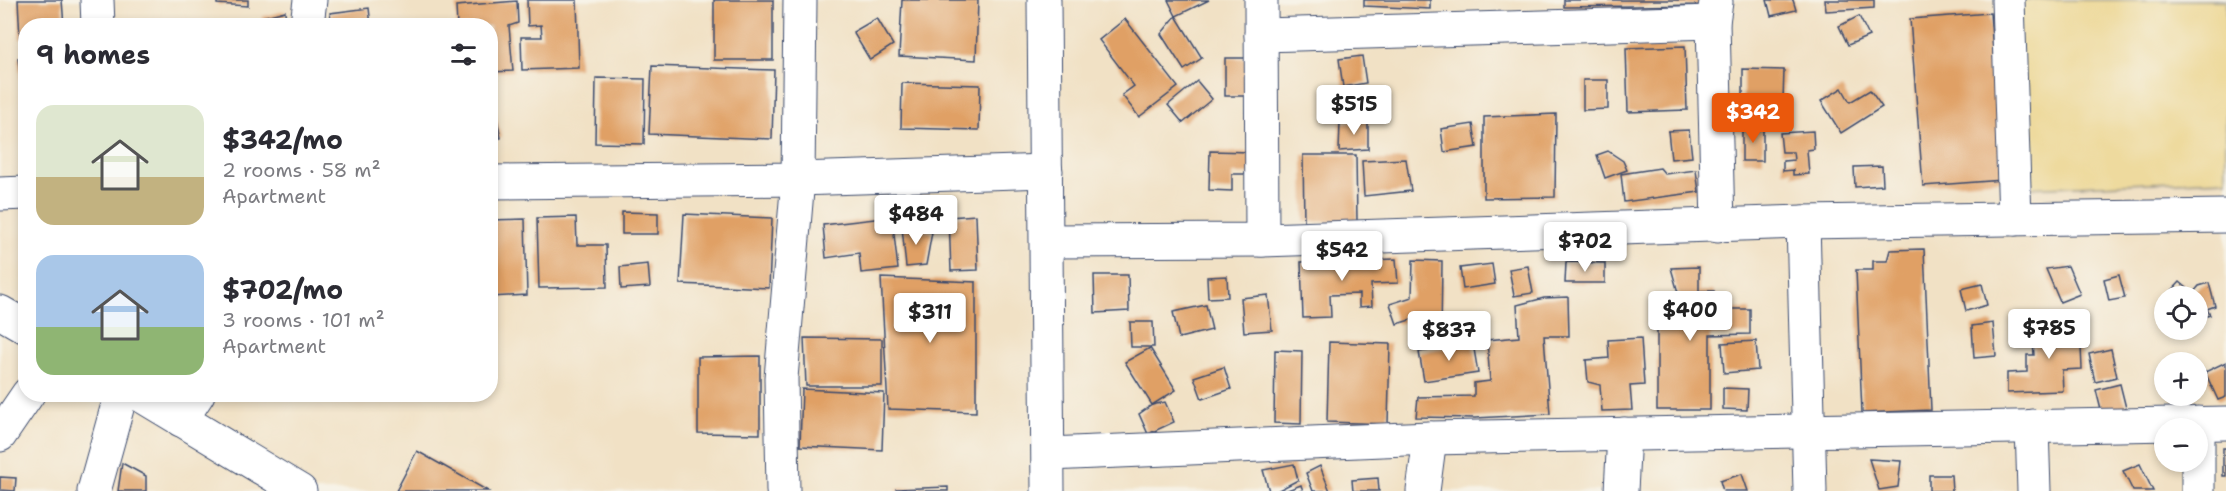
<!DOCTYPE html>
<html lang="en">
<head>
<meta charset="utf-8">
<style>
  :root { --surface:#fff; --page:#f2f2f3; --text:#2b2b33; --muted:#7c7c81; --accent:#ea580c }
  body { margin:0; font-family:"Shantell Sans",sans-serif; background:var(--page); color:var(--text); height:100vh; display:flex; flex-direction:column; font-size:22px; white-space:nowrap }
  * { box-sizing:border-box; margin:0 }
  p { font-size:20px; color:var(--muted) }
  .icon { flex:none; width:33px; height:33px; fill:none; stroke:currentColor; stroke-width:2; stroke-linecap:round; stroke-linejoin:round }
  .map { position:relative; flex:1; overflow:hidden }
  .details { position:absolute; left:18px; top:18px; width:480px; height:384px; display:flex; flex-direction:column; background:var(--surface); border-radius:24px; box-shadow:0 3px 9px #0003 }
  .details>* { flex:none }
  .fabs { position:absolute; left:2154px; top:286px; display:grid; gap:12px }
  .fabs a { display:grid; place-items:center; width:54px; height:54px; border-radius:50%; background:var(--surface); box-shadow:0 3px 9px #0003; font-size:30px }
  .price { position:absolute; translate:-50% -51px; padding:0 14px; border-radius:6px; background:#fff; color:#222; font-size:20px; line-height:39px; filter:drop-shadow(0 2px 3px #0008) }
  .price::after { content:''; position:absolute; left:50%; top:36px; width:18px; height:14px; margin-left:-9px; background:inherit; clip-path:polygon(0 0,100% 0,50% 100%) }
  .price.on { background:var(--accent); color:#fff }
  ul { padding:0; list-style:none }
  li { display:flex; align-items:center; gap:18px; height:150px; padding:0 18px }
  li span { display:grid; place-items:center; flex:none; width:168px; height:120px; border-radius:18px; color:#555 }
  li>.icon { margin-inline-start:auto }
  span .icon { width:72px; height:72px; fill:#fffc; stroke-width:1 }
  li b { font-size:26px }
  h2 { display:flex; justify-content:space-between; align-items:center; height:72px; padding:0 18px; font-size:26px }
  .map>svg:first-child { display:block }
</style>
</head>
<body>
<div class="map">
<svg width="2226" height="491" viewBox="0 0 2226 491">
  <rect width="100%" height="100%" fill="#f7f3e8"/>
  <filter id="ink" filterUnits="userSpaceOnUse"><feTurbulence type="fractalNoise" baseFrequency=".0167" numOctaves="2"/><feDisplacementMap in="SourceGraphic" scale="12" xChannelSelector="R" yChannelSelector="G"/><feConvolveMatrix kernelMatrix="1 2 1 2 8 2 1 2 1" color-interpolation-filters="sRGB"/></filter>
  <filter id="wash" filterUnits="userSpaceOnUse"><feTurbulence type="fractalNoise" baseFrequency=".008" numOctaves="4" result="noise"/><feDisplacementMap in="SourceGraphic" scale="24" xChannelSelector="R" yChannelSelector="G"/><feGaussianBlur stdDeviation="1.35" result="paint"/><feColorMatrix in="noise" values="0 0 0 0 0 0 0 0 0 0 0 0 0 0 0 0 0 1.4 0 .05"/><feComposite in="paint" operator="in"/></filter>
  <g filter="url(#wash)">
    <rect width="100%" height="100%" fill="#f1e1c5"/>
    <polygon fill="#eeda9e" stroke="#84847e" stroke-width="1.5" points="2014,0 2226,0 2226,180 2024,188"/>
    <g id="blocks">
      <g fill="#e0a065">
        <polygon points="18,0 62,0 64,26 26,26 26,39 20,39"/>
        <polygon points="217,0 248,0 248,6 217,4"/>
        <polygon points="527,0 577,0 579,68 522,70 521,37 542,37 541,25 528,26"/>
        <rect x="714" y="0" width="59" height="60"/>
        <polygon points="902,0 978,0 976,60 899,56"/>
        <polygon points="1168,0 1209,0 1176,16 1202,58 1184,70 1161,34 1176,16"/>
        <polygon points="1364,0 1430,0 1430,9 1364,6"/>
        <polygon points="1564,0 1704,0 1704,5 1564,7"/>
        <polygon points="1767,0 1793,0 1796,10 1771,16"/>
        <polygon points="1825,0 1874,0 1874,8 1826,11"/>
        <polygon points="517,1 518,23 509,26 513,71 490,72 490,26 457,26 456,6"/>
        <polygon points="369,8 371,26 332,26 330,13"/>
        <polygon points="285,11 286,26 263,26 262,17"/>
        <polygon points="1990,13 2003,180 1923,186 1910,19"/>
        <polygon points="1859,16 1869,36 1848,45 1839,26"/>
        <polygon points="877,18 893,45 870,60 853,32"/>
        <polygon points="1125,19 1178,87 1139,117 1122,95 1134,86 1099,40"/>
        <polygon points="130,21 204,22 204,26 130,26"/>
        <polygon points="1685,46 1687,110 1628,112 1626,48"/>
        <polygon points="1362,56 1366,83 1343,87 1339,59"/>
        <polygon points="26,57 26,104 24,104 18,58"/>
        <rect x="1225" y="58" width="23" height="38"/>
        <polygon points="652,66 774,70 772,139 649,134"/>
        <polygon points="1743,69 1784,70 1783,100 1743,98"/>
        <polygon points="596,78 645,79 644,144 595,143"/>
        <polygon points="1583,80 1608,80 1608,109 1583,110"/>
        <polygon points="1197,81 1212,99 1183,123 1168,105"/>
        <polygon points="902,83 980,85 979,130 901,128"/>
        <polygon points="490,86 501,138 490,140"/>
        <polygon points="1842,88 1850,102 1870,90 1882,107 1841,133 1821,101"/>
        <polygon points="1556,114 1555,197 1484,198 1484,117"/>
        <polygon points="1368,121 1368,149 1339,151 1340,123"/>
        <polygon points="1473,124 1477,147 1444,152 1441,129"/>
        <rect x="1742" y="127" width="21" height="34"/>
        <polygon points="1689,130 1692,157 1671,159 1668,131"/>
        <polygon points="1813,131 1814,149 1807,150 1809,174 1793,175 1793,170 1783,171 1783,161 1794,160 1793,152 1782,152 1780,133"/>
        <polygon points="1210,151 1251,152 1251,174 1232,174 1232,191 1209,190"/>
        <polygon points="1608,151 1623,161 1627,170 1605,178 1597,155"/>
        <polygon points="1303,155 1356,155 1357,221 1304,222"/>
        <polygon points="1406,159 1411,191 1364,196 1362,161"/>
        <polygon points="1882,166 1883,185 1855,187 1854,167"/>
        <polygon points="1660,168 1665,174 1696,170 1699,192 1624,202 1621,174"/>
        <polygon points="622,212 658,213 658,234 622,234"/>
        <polygon points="684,214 772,218 769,288 680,284"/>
        <polygon points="976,215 978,270 951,271 949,217"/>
        <polygon points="576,217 577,245 606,245 607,287 539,288 537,218"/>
        <polygon points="892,217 898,269 861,273 859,253 826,258 823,225"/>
        <polygon points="525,219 527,295 490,297 490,220"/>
        <polygon points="902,227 932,232 926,265 906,267"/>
        <polygon points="1924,249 1931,410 1862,413 1856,270 1873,270 1873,261 1887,261 1890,250"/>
        <polygon points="1396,259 1398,283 1371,284 1372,306 1359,307 1359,294 1330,295 1331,317 1303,318 1301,262"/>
        <polygon points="1413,260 1442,261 1441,339 1413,339 1413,319 1397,324 1390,304 1412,297"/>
        <polygon points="1566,262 1605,263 1605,283 1565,283"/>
        <polygon points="648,264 650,287 621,289 620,267"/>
        <polygon points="1492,264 1495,284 1463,289 1460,268"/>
        <polygon points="1528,266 1533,293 1514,296 1509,269"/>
        <polygon points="2068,266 2080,294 2060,302 2046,269"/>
        <polygon points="1699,267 1699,291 1714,291 1714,309 1750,309 1750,334 1710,335 1710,410 1657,410 1657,303 1679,296 1671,268"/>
        <polygon points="1094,275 1128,275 1129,311 1095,313"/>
        <polygon points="2119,275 2125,298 2109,301 2104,279"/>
        <polygon points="1227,276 1228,297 1208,298 1207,277"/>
        <polygon points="881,278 976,282 976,412 888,409"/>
        <polygon points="2180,282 2193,293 2199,286 2209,283 2215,306 2207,309 2210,315 2198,319 2198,297 2166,297"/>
        <polygon points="1982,284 1987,305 1966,311 1961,289"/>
        <polygon points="1268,295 1272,330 1244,332 1241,298"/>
        <polygon points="1568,297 1569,336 1544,336 1550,414 1475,418 1416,417 1418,397 1474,396 1474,383 1490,381 1487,340 1519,337 1517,305 1544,298"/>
        <polygon points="1206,305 1212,330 1179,338 1173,312"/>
        <polygon points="1130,322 1153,322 1154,347 1131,347"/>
        <polygon points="1993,323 1996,356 1974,358 1972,326"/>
        <polygon points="2080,325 2082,369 2062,370 2063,391 2007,393 2007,373 2027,372 2027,355 2034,355 2032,327"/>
        <polygon points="804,338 882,339 882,386 806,386"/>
        <polygon points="1641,338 1644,385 1630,386 1632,410 1602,411 1600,385 1588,382 1586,360 1609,358 1608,340"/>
        <polygon points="1756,341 1758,370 1724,373 1722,343"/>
        <polygon points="1329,342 1390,344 1388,424 1327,422"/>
        <polygon points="1473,343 1478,373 1424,381 1419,352"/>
        <polygon points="1150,348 1176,390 1152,405 1125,362"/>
        <polygon points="2111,349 2117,377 2095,382 2089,354"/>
        <polygon points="1275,350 1302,351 1301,424 1274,423"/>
        <polygon points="760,356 760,434 698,433 698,357"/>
        <polygon points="2226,362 2226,397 2218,400 2205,372"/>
        <polygon points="1224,367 1231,389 1202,399 1194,377"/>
        <polygon points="2120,384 2126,408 2102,414 2096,390"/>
        <polygon points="1723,388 1748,389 1747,410 1723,409"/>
        <polygon points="802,389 884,393 882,450 800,446"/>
        <polygon points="1165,402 1174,422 1148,434 1139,414 1152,405"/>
        <rect x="2223" y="448" width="3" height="28"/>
        <polygon points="417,451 488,491 396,491"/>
        <polygon points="1869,459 1901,461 1898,487 1879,490"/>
        <polygon points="122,463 146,476 146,491 118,491"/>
        <polygon points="1294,464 1298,480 1277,491 1269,491 1263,470"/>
        <polygon points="2140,464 2153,491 2133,491 2123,471"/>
        <polygon points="1320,466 1330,491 1313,491 1306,473"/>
        <polygon points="1742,474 1748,491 1723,491 1720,481"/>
        <polygon points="1929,475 1951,475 1952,491 1929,491"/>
        <polygon points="0,477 16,478 15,491 0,490"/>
        <polygon points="1378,478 1379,491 1353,491 1352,480"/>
        <polygon points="1301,485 1303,491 1285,491"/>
        <polygon points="948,487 948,491 896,491 896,489"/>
      </g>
    </g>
  </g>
  <g filter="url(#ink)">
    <use href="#blocks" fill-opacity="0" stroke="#3b4a6d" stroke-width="1.5"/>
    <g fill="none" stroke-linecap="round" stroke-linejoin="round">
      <g stroke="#3b4a6d" stroke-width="35">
        <g id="minor">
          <polyline points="97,0 98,26"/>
          <polyline points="1044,0 1048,491"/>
          <polyline points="1261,0 1262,240"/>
          <polyline points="2008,0 2015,219"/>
          <polyline points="1716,2 1713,22 1718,226"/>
          <polyline points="309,26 308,16 310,0"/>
          <polyline points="1261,35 1713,22"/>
          <polyline points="490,182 798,179 1046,171"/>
          <polyline points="0,194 26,193"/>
          <polyline points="1803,222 1810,491"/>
          <polyline points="1047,241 1262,240 1803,222 2226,216"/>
          <polyline points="0,312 26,327"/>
          <polyline points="139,394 300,491"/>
          <polyline points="181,420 198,394"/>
          <polyline points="2198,423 2198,491"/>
          <polyline points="2032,426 2034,491"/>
          <polyline points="0,435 28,394"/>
          <polyline points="1049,454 1430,438 2226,423"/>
          <polyline points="94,491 121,394"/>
          <polyline points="783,491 781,378 798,179 800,0"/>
          <polyline points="1423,491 1430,438"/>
          <polyline points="1621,491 1624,434"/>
        </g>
      </g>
      <use href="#minor" stroke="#fff" stroke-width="33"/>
    </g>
  </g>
</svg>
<div class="fabs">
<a><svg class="icon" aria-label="locate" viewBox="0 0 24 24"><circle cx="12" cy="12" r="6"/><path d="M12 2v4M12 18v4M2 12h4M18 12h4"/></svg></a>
<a>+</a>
<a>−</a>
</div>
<b class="price" style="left:1354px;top:136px">$515</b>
<b class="price on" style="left:1753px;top:144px">$342</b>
<b class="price" style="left:916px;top:246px">$484</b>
<b class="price" style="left:1585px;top:273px">$702</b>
<b class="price" style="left:1342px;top:282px">$542</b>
<b class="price" style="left:1690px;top:342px">$400</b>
<b class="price" style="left:930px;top:344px">$311</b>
<b class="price" style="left:2049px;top:360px">$785</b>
<b class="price" style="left:1449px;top:362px">$837</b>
<section class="details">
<h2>9 homes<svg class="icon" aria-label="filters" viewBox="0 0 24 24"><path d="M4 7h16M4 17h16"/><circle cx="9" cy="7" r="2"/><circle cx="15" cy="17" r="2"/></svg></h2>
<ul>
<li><span style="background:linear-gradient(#dfe7d0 60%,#c2b280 0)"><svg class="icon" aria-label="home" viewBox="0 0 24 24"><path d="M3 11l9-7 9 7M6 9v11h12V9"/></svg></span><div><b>$342/mo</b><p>2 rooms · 58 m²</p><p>Apartment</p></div></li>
<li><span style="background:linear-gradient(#a9c7e8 60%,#8fb573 0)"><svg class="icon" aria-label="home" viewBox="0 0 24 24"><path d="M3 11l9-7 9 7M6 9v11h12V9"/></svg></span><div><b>$702/mo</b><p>3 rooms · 101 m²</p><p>Apartment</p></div></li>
</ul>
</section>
</div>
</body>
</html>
